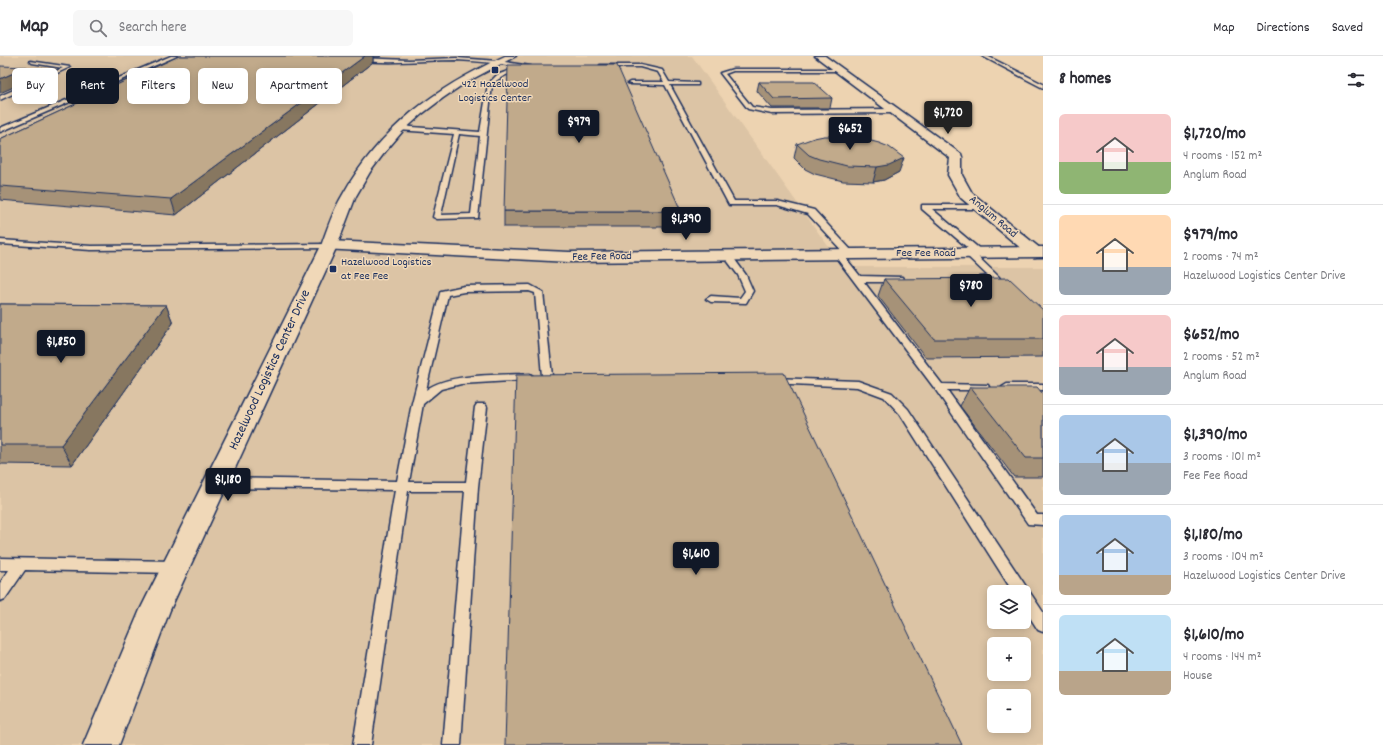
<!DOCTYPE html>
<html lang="en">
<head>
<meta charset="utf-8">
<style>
  :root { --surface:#fff; --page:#f7f7f7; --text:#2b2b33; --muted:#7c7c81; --line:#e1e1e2; --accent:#111827 }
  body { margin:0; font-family:Dekko,sans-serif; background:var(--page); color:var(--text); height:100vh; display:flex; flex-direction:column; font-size:15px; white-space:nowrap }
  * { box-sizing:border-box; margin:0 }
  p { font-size:13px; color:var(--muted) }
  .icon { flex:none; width:22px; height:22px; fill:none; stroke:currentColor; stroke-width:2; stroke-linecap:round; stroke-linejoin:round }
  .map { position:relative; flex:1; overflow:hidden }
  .drawer { display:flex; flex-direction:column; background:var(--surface); width:340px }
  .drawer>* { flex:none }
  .top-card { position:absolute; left:12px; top:12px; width:380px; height:36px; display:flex; gap:8px }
  .tools { position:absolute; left:987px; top:529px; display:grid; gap:8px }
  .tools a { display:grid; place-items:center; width:44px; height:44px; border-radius:6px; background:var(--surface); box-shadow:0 2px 10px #0003; font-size:20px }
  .price { position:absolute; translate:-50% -34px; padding:0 9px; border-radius:4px; background:var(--accent); color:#fff; font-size:13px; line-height:26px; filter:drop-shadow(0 1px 2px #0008) }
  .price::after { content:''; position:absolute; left:50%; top:24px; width:12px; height:9px; margin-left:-6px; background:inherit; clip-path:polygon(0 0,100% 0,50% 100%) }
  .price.selected { background:#222; color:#fff }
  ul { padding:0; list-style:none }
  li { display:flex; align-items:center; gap:12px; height:100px; padding:0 16px }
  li+li { border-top:1px solid var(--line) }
  li span { display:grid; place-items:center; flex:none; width:112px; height:80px; border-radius:6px; color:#555 }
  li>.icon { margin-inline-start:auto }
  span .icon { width:48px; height:48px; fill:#fffc; stroke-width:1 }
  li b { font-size:17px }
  h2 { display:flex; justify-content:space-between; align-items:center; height:48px; padding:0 16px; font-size:17px }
  .chip { padding:0 14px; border-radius:6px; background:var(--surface); box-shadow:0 2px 10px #0003; font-size:14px; line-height:36px }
  .chip.selected { background:var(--accent); color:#fff }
  header { display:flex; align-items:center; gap:24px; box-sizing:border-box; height:56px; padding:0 20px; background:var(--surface); border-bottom:1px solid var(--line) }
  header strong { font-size:19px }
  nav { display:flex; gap:22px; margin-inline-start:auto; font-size:14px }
  .search { width:280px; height:36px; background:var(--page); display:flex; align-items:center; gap:10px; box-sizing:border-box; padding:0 14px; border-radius:6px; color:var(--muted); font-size:15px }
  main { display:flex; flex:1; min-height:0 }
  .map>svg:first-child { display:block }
</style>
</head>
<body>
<header>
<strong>Map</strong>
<div class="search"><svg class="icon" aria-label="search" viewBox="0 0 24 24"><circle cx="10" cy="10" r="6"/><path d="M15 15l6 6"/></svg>Search here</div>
<nav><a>Map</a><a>Directions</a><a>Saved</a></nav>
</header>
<main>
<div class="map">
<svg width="1043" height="689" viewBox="0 0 1043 689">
  <rect width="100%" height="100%" fill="#edd3b1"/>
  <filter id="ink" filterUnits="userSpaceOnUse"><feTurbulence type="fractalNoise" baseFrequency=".025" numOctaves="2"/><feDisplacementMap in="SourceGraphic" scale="8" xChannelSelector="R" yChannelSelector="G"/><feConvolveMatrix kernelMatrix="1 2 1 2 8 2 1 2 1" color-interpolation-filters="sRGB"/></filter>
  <g filter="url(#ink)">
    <path fill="#dcc4a5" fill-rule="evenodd" d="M 0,0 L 692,0 L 843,211 L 1043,211 L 1043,689 L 0,689 ZM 994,536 L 1024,536 L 1024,566 L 994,566 ZM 994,588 L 1024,588 L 1024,618 L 994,618 ZM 994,640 L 1024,640 L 1024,670 L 994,670 Z"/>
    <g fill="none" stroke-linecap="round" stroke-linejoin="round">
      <g stroke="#1b2f5e" stroke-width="3">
        <g id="service">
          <polygon points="171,0 177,0 0,76 0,72"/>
          <polygon points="982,0 987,0 1043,28 1043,32"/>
          <path d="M 359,2 L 409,4 L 457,2 L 498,5 L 531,10 L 531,12 C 517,13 503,19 492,28 L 478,162 L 437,163 L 433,161 L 454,78 L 398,74 L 395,72 L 398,70 L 480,76 L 488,28 L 497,19 L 519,11 C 498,7 477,5 457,4 C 424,4 390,9 357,4 ZM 459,78 L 480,80 L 471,158 L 441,159 Z"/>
          <polygon points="30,5 70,11 0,44 0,40 63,12 32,7"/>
          <polygon points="600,9 640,9 662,14 669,26 698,27 698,29 670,29 734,145 777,145 814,154 852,195 853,197 852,199 846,199 808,158 777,149 729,149 665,29 630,28 628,27 630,26 664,26 658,16 640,11 602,11"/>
          <polygon points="733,13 838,13 840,14 838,15 733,15 725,18 752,51 772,54 894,53 897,55 894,57 772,58 748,53 720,17"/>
          <polygon points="922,149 983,149 984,151 980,153 932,153 982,195 983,197 982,199 976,199 922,153"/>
          <polygon points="0,184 91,190 329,188 333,190 329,192 91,194 0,188"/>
          <polygon points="966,195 972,195 999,221 1000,223 999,225 980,225 979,223 980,221 988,220 966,199 965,197"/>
          <polygon points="835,196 841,196 860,220 902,221 903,223 902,225 899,226 864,226 942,328 988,329 989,331 984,334 947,334 1037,459 1043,459 1043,469 1028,468 935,333 835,200 834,198"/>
          <polygon points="724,197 730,197 746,219 753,235 746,247 711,246 706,243 711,240 740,242 745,235 738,219 723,199"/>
          <path d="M 530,229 L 543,236 L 552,320 L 547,323 L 542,320 L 535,237 L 529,235 L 464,236 L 448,239 L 426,334 C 447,317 503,319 530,318 L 535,321 L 530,324 L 461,328 L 441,333 L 423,348 L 409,426 L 466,426 L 475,351 L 477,348 L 485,348 L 487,351 L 478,431 L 461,689 L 443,689 L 465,435 L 408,435 L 371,689 L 353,689 L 395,434 L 216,432 L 212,430 L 210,427 L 212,424 L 216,422 L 397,425 L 412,347 L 440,237 L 441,235 L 464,230 Z"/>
          <polygon points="773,322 858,325 892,337 908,353 1043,556 1043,576 1038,574 1024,552 1024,536 1013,536 900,358 884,341 857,331 769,327 768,325"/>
          <polygon points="1007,328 1043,328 1043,334 1003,333 1002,331"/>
          <polygon points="0,502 175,505 180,507 182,511 180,515 175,517 25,514 5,543 0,545 0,527 9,514 0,514"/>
        </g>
      </g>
      <g stroke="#1b2f5e" stroke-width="3">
        <g id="minor">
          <path d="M 505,0 L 516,0 L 465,27 L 443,42 L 422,58 L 402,76 L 385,96 L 370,116 L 356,140 L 337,190 L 170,554 L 119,689 L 83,689 L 140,554 L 321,190 C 327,173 333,155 342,140 C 380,72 435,32 505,0 Z"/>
          <polygon points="815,0 825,0 961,98 962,101 962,119 972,137 1041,193 1043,196 1041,199 1035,201 1029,199 961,142 948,119 950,102"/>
        </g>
      </g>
      <g stroke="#1b2f5e" stroke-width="3">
        <polygon id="tertiary" points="329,185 569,196 1043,191 1043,201 569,206 323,193 321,190 323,187"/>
      </g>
      <use href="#service" fill="#f0d8b8" fill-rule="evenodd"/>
      <use href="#minor" fill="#f0d8b8" fill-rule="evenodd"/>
      <use href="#tertiary" fill="#f0d8b8" fill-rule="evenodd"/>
    </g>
    <g fill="#a69278" stroke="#1b2f5e">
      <polygon points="179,0 381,0 379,1 373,1 373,6 176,159 0,144 0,83"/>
      <polygon points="759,26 832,42 830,52 772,52 757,35"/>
      <polygon points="797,88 899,116 884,124 873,126 843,125 815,118 805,113 794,102"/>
      <polygon points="504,155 681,155 678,171 504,171"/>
      <polygon points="884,223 1043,254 1043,301 926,302 878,240"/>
      <polygon points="0,248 166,249 173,267 72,409 0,408"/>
      <polygon points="970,331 1043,338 1043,421 1014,421 960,350"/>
    </g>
    <g fill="#877761" stroke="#1b2f5e">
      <polygon points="365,0 373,0 373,6 176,159 171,143"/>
      <polygon points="27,11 32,23 0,37 0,23"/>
      <polygon points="904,102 899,116 884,124 873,126 877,111"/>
      <polygon points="166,249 173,267 72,409 61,389"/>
    </g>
    <g fill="#c1aa8b" stroke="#1b2f5e">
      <polygon points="179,0 365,0 171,143 0,130 0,83"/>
      <polygon points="508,9 617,9 681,155 504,155"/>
      <polygon points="0,10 27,11 0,23"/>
      <polygon points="759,26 814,26 832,42 774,43"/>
      <polygon points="824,80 852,80 879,87 889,91 904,102 889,109 877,111 847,110 819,103 809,99 797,88 814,82"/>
      <polygon points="1009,222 1043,254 1043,283 934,283 884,223"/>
      <polygon points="0,248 166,249 61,389 0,389"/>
      <polygon points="784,317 962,689 505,689 516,319"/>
      <polygon points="970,331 1037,331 1043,338 1043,402 1026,402"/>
    </g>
  </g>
  <g fill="#1b2f5e" stroke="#f0d8b8" stroke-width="1.5">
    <rect x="491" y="10" width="8" height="8" rx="2"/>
    <rect x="329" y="209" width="8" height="8" rx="2"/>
  </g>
  <g text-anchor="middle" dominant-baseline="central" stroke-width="3" stroke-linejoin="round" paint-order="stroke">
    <g font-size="12" fill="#1b2f5e" stroke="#f0d8b8">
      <text x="495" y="28">422 Hazelwood<tspan x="495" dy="14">Logistics Center</tspan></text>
      <text x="341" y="206" text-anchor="start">Hazelwood Logistics<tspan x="341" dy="14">at Fee Fee</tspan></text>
    </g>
    <g font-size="12" fill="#1b2f5e" stroke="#f0d8b8">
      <text transform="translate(993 161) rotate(40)">Anglum Road</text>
      <text x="926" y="197">Fee Fee Road</text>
      <text transform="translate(602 201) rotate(-1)">Fee Fee Road</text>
    </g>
    <g font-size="14" fill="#1b2f5e" stroke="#f0d8b8">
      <text transform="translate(270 314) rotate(-65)">Hazelwood Logistics Center Drive</text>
    </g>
  </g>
</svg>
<div class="tools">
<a><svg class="icon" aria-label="layers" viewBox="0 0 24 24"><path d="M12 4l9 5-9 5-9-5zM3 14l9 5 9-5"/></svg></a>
<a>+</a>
<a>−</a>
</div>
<b class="price selected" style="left:948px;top:79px">$1,720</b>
<b class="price" style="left:579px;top:88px">$979</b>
<b class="price" style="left:850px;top:95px">$652</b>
<b class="price" style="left:686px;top:185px">$1,390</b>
<b class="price" style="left:971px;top:252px">$780</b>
<b class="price" style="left:61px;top:308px">$1,850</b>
<b class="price" style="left:228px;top:446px">$1,180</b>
<b class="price" style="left:696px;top:520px">$1,610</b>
<div class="top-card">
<a class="chip">Buy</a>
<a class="chip selected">Rent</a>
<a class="chip">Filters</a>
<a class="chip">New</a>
<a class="chip">Apartment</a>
</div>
</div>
<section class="drawer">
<h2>8 homes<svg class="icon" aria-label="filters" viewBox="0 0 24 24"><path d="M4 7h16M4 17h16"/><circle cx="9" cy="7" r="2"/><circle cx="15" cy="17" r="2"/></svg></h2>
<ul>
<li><span style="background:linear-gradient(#f6c9c9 60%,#8fb573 0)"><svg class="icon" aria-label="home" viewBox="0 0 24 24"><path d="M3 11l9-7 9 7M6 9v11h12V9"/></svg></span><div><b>$1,720/mo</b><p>4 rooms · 152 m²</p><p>Anglum Road</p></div></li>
<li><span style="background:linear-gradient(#ffd9b3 65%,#9aa5b1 0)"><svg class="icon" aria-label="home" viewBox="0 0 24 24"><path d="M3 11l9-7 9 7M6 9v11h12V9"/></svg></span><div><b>$979/mo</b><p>2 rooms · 74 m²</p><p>Hazelwood Logistics Center Drive</p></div></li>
<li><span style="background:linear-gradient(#f6c9c9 65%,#9aa5b1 0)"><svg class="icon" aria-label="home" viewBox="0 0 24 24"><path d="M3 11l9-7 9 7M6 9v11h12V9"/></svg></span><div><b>$652/mo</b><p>2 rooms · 52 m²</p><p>Anglum Road</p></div></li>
<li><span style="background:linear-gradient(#a9c7e8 60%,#9aa5b1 0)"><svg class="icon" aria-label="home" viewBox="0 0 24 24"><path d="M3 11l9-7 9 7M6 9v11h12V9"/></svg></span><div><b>$1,390/mo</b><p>3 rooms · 101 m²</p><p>Fee Fee Road</p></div></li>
<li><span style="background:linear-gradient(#a9c7e8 75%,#b9a48a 0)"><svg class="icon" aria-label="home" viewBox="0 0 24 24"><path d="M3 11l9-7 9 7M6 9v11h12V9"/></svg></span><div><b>$1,180/mo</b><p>3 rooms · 104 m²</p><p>Hazelwood Logistics Center Drive</p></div></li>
<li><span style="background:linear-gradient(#bfe0f5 70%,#b9a48a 0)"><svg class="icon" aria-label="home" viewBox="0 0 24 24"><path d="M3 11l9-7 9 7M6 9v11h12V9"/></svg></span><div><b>$1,610/mo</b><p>4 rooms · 144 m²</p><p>House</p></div></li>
</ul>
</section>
</main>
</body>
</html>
